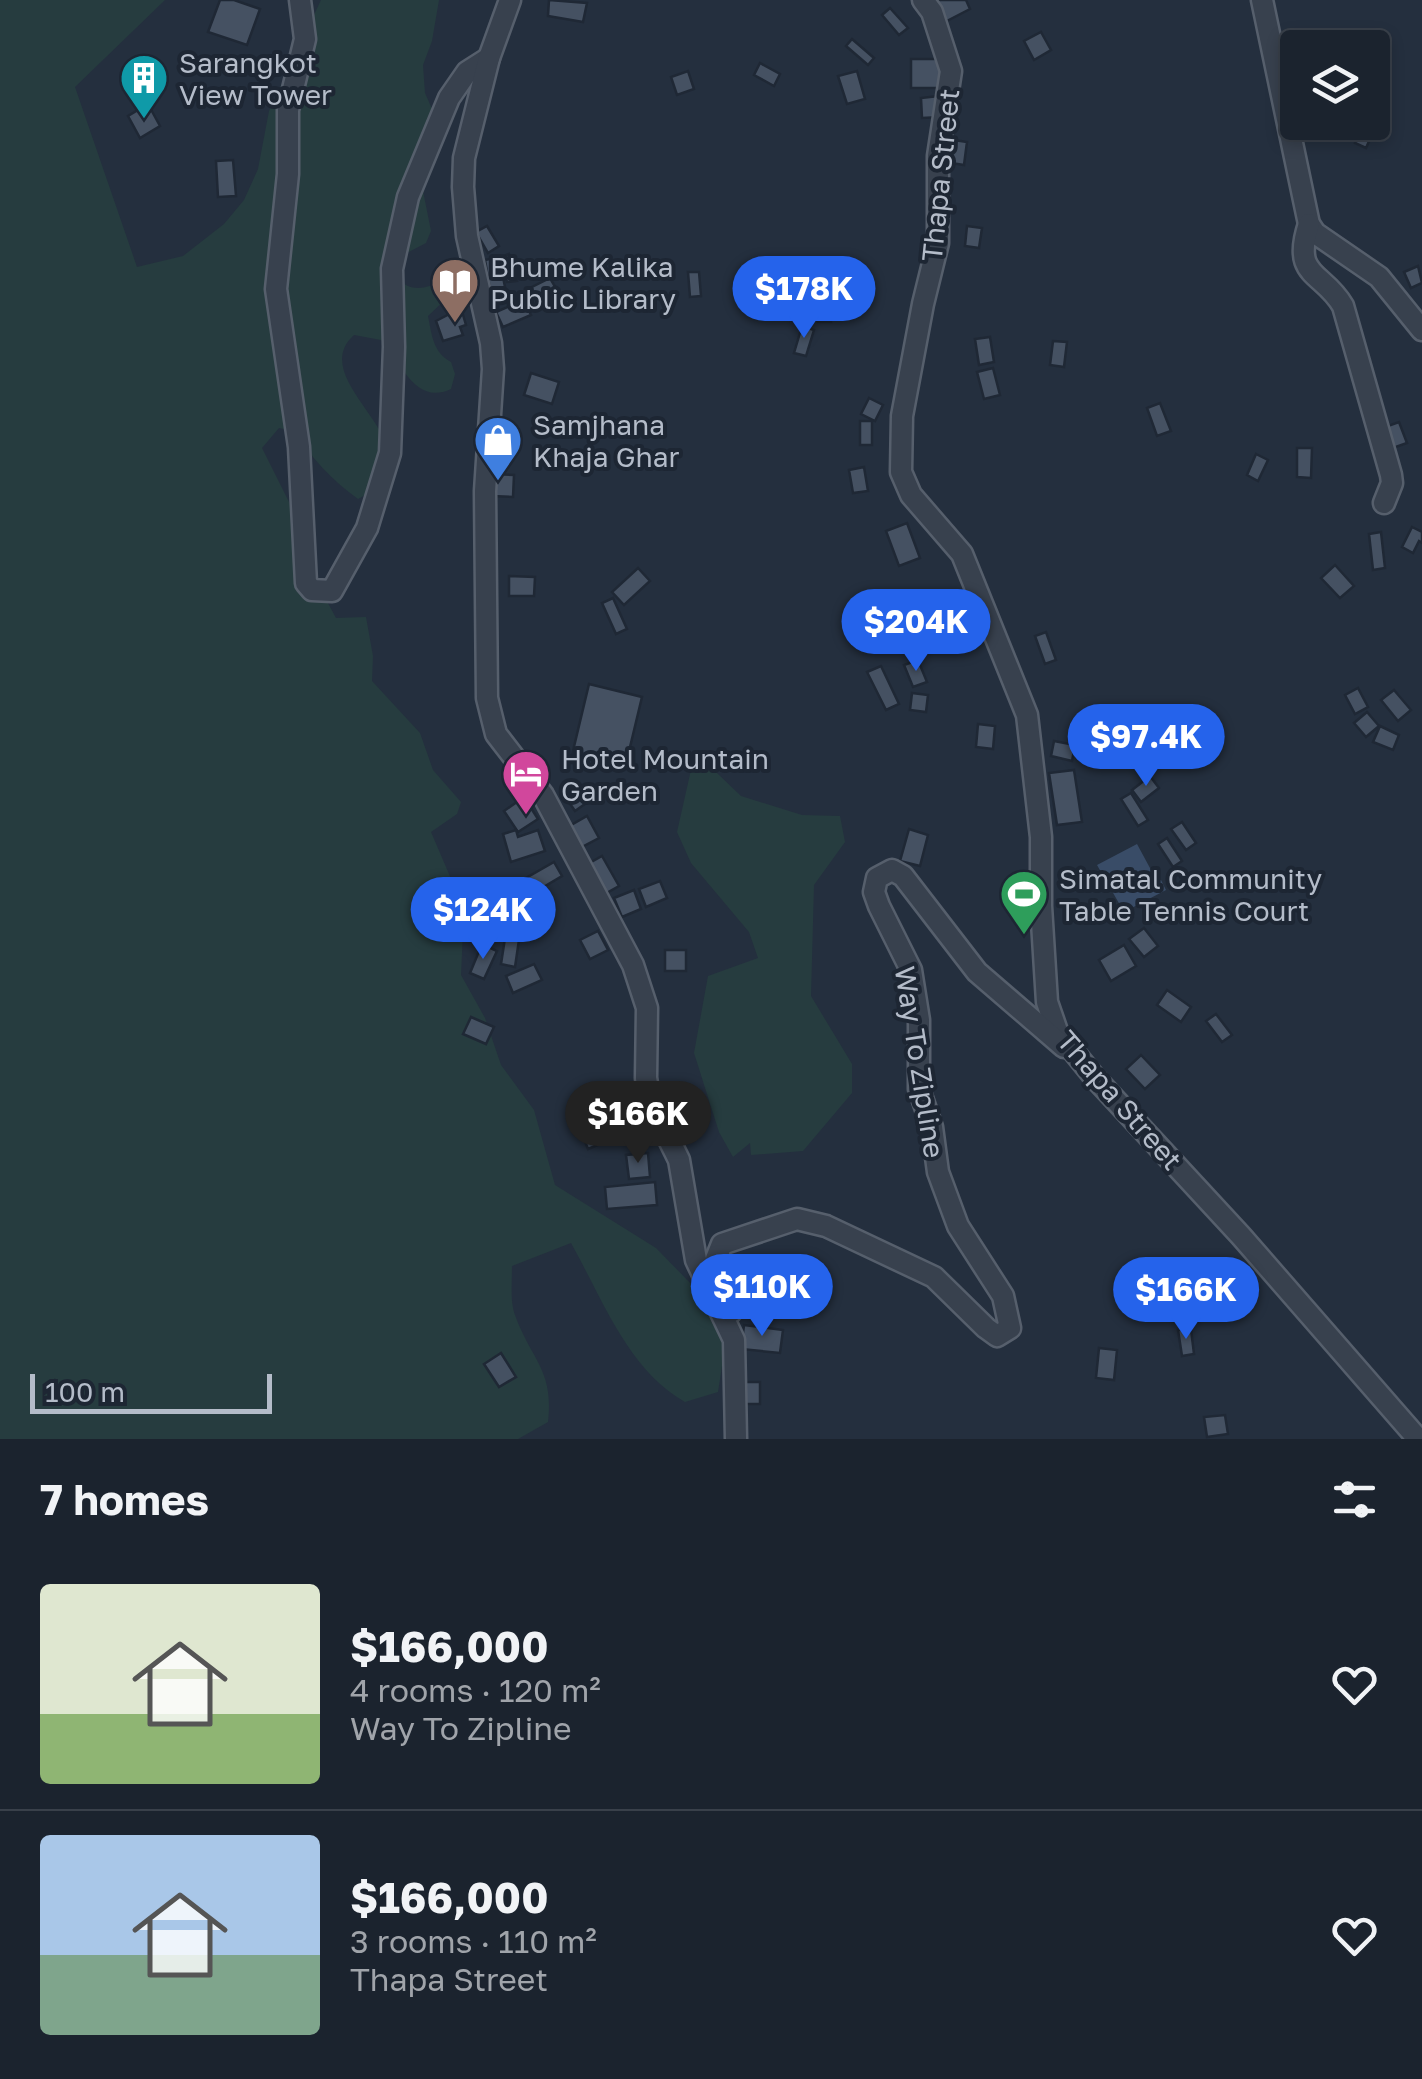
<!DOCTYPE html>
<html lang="en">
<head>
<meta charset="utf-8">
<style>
  :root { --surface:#1b232e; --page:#242b36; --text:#f1f3f6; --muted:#a0a4aa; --line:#39404a; --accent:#2563eb }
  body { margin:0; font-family:"Golos Text",sans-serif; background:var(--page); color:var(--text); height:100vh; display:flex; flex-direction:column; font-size:38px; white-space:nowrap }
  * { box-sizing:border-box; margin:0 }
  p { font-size:32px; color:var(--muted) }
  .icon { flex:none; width:55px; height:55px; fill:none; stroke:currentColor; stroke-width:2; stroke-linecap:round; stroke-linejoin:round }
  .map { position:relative; height:1439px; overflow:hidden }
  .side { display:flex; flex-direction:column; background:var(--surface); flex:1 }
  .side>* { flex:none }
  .controls { position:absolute; left:1280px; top:30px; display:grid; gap:20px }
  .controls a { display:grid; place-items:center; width:110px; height:110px; border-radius:10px; background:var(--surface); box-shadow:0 5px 15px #0003,0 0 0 2px var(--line); font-size:50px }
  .scale { position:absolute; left:30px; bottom:25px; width:242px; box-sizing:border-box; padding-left:10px; border:5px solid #b4bcc9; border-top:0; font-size:28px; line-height:35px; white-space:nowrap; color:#b4bcc9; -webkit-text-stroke:8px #1d2633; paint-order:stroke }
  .price { position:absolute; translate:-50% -85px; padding:0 22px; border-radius:35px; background:var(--accent); color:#fff; font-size:32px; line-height:65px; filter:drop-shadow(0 2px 5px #0008) }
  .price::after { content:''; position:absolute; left:50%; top:60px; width:30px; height:22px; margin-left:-15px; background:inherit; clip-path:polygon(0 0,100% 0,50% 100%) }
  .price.active { background:#222; color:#fff }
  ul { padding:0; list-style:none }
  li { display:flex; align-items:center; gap:30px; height:250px; padding:0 40px }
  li+li { border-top:2px solid var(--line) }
  li span { display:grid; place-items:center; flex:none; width:280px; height:200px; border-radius:10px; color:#555 }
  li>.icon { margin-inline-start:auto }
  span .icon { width:120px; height:120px; fill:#fffc; stroke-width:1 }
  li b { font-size:42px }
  h2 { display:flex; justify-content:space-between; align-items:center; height:120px; padding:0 40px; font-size:42px }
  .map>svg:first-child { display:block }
</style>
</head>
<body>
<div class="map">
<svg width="1422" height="1439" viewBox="0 0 1422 1439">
  <rect width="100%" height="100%" fill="#242f3e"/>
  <g fill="#263c3f">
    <path d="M 0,0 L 165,0 L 75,87 L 137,267 L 183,256 L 224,224 L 244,200 L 258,169 L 269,111 L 321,0 L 439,0 L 432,41 L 423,65 L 425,93 L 436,118 L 423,191 L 431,231 L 426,243 L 403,255 L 396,277 C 411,293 424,289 443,281 L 454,287 L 447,298 L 428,316 C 432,336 433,352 451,362 L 455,374 L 451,389 C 415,406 401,362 381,340 L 354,335 C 317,368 377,411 387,447 L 369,493 L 358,499 C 332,480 311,458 294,431 L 279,428 L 262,448 L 290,504 L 313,535 L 315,579 L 336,618 L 366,617 L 373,656 L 372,681 L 420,733 L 433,770 L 461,802 L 457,814 L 431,832 L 464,909 L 461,975 L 485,1018 L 501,1065 L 534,1110 L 555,1185 L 656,1248 L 696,1289 L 725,1347 L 718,1392 L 685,1402 C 628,1370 602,1298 571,1243 L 512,1266 C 512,1282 510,1302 515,1315 C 531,1360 554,1369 548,1422 L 518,1439 L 0,1439 Z"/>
    <polygon points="695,752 741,796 802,815 840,816 845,842 814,885 811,996 852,1064 852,1093 803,1151 751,1155 750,1143 733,1157 719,1132 694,1053 708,976 758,958 749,932 691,863 677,832"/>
  </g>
  <polygon fill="#394c67" points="1137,844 1157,881 1161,880 1166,890 1124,912 1097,865"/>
  <g fill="#455162" stroke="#1f2835" stroke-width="2.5">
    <polygon points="220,0 234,0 260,9 247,45 208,32"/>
    <polygon points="549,0 587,3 583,22 548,16"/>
    <polygon points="931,0 966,0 970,9 941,24"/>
    <polygon points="890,8 908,28 899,35 882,15"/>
    <polygon points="1041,32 1051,50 1034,60 1024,41"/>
    <polygon points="852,39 874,58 868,65 846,46"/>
    <rect x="911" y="59" width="31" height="29"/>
    <polygon points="760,63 780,74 774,86 754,75"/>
    <polygon points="688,71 694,89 677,95 671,77"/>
    <polygon points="857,71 865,99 847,104 838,76"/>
    <polygon points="939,96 941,117 922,118 921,98"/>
    <polygon points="148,104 160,126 140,138 128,116"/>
    <polygon points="1365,123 1375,128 1366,148 1355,143"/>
    <polygon points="954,140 967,142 964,165 951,163"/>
    <polygon points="233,160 236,196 218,197 216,161"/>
    <polygon points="487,226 499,246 488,253 476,232"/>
    <polygon points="967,226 982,228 979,248 965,246"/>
    <polygon points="509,254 517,281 507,282 501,257"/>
    <polygon points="499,257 505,287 490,289 485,260"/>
    <polygon points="1418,266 1422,283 1411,288 1404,272"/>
    <polygon points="688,272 699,272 701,296 690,297"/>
    <polygon points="550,278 557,290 537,301 530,288"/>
    <polygon points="817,297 830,297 831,322 818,322"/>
    <polygon points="524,300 531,315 503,327 496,312"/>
    <polygon points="461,308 466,325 460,327 463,335 443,341 436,321"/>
    <polygon points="802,326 814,330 806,356 794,353"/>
    <polygon points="990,337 994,362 979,365 975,339"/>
    <polygon points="1053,341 1067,342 1064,367 1050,365"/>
    <polygon points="993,368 1000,395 984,399 977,372"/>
    <polygon points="531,373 559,382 552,404 524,395"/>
    <polygon points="869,398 883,405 875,421 861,414"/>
    <polygon points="1160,403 1171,431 1157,436 1147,408"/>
    <rect x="860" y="421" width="12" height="24"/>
    <polygon points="1399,422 1407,443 1393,448 1385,427"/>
    <polygon points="1297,448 1312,448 1311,478 1297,477"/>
    <polygon points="1256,454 1268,460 1258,481 1247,475"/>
    <polygon points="864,467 868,491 853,493 849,470"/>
    <polygon points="492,474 514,475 513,497 491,496"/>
    <polygon points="907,523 920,558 899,566 886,531"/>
    <polygon points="1412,527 1422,532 1422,543 1419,541 1413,553 1402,547"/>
    <polygon points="1381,532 1385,568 1373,570 1369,534"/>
    <polygon points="1335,565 1354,586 1340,598 1321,578"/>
    <polygon points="638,568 650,581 624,605 612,592"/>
    <polygon points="509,576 535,577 534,596 509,596"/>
    <polygon points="933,591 954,603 947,617 925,604"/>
    <polygon points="613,598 627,629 616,634 602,603"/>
    <polygon points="1046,632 1056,660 1045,664 1035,636"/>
    <polygon points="918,660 927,682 913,687 904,665"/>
    <polygon points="881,666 899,704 886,710 867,672"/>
    <polygon points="589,684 642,697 625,768 572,755"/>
    <polygon points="1358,688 1368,707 1355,714 1345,695"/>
    <polygon points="1394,690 1411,710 1398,721 1381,700"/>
    <polygon points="912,693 928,695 926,712 910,710"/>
    <polygon points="1367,712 1379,726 1366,737 1354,723"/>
    <polygon points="978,724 995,726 993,749 976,747"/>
    <polygon points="1380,726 1399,735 1393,750 1373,742"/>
    <polygon points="1054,741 1075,745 1072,761 1051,756"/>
    <polygon points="1074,770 1082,822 1057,825 1049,773"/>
    <polygon points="1150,776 1159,788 1141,802 1132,790"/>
    <polygon points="583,786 592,799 575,811 566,798"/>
    <polygon points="1131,793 1148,820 1138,826 1121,799"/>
    <polygon points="524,797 538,819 518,832 504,811"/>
    <polygon points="587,816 599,838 578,849 566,828"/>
    <polygon points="1182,822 1196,843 1186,850 1171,829"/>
    <polygon points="909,829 928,835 920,866 900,861"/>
    <polygon points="516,830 518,837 538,830 545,851 511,862 503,834"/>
    <polygon points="1167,838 1182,861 1173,867 1158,844"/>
    <polygon points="602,856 619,886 603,895 586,865"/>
    <polygon points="554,862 562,876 535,892 526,878"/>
    <polygon points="660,881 667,898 646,907 639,889"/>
    <polygon points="634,890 641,909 622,917 614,898"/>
    <polygon points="1144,928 1158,946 1144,957 1129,939"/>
    <polygon points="598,931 608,950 590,959 580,940"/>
    <polygon points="505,938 519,940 515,967 501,964"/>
    <polygon points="482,944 497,951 484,979 470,973"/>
    <polygon points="1124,945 1136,966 1111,981 1099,960"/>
    <rect x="665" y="950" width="21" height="21"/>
    <polygon points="534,964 542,980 513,993 506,976"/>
    <polygon points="1167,990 1191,1007 1181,1022 1157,1005"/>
    <polygon points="1216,1014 1232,1035 1222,1042 1206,1021"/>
    <polygon points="471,1017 494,1027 486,1044 463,1034"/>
    <polygon points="1141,1055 1160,1075 1145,1089 1126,1069"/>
    <polygon points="616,1094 625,1116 603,1125 606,1132 596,1136 600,1144 588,1149 584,1139 589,1137 585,1128 589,1127 581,1107"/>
    <polygon points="648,1153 650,1177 629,1179 626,1155"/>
    <polygon points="655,1182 657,1205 607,1209 605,1187"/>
    <polygon points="1157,1275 1172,1277 1165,1318 1150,1316"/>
    <polygon points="744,1325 783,1330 780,1353 741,1349"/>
    <polygon points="1191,1329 1194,1354 1182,1356 1178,1330"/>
    <polygon points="1099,1348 1117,1350 1114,1380 1096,1378"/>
    <polygon points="501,1353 516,1377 499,1387 484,1364"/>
    <rect x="743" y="1382" width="17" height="22"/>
    <polygon points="1225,1415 1228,1434 1207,1437 1204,1417"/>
  </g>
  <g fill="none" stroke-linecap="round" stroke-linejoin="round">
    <g stroke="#565f6c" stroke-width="25">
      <g id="minor">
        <polyline points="300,0 305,39 288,110 288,174 276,289 299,447 306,583 312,590 332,591 367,528 390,453 394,347 392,269 408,197 449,98 467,72 489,58"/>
        <polyline points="510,0 489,58 464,158 463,187 467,236 491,343 493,369 485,491 487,698 496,734 543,795 633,965 647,1008 646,1078 650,1101 679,1160 696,1260 734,1340 736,1439"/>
        <polyline points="923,0 932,12 951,71 938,156 938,243 923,304 902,416 901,472 911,495 962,554 1027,715 1041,837 1041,906 1047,1002 1057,1031 1095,1078 1241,1236 1418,1439"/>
        <polyline points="1262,0 1309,224 1315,233 1379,277 1422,330"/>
        <path d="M 1309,224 C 1291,278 1323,271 1343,306 L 1391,475 L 1392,483 L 1384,503"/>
        <polyline points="731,1312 716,1259 722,1244 797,1219 826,1226 934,1277 986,1328 997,1336 1010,1328 1003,1296 958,1226 938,1172 932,1127 919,1089 919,1020 911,970 879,906 874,892 877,878 892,870 903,876 977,972 1064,1047"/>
      </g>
    </g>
    <use href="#minor" stroke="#38414e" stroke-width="20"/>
  </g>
  <defs>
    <g id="building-pin" transform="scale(2.5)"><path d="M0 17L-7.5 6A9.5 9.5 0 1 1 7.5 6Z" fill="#0f9aa8" stroke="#1d2633"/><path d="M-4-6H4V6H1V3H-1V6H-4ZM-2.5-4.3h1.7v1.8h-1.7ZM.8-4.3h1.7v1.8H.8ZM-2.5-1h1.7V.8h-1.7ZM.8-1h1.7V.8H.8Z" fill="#fff"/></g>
    <g id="library-pin" transform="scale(2.5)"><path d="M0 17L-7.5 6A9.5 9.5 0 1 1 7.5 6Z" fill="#8d6e63" stroke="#1d2633"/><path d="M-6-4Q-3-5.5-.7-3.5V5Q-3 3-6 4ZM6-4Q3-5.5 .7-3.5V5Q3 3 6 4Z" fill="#fff"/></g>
    <g id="shop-pin" transform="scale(2.5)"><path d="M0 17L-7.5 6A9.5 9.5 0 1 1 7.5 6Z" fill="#3f7fe0" stroke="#1d2633"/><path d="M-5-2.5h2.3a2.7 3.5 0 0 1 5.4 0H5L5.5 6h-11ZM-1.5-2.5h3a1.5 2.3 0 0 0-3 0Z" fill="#fff"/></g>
    <g id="hotel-pin" transform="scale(2.5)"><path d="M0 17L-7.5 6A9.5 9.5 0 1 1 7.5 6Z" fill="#d1479c" stroke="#1d2633"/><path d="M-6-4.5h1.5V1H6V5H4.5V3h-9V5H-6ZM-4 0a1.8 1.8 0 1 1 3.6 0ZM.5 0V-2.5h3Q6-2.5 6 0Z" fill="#fff"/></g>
    <g id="stadium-pin" transform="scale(2.5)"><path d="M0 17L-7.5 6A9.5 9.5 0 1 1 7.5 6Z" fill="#2e9e5b" stroke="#1d2633"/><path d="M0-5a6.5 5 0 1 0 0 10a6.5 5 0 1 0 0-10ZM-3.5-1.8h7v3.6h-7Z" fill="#fff"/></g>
  </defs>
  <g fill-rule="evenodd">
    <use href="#building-pin" x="144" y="78"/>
    <use href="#library-pin" x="455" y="282"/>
    <use href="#shop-pin" x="498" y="440"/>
    <use href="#hotel-pin" x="526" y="774"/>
    <use href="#stadium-pin" x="1024" y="894"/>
  </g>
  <g text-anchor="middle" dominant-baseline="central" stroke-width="8" stroke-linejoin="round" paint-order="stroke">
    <g font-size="28" fill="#b4bcc9" stroke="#1d2633" text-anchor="start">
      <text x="179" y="62">Sarangkot<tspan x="179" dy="32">View Tower</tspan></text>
      <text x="490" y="266">Bhume Kalika<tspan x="490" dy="32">Public Library</tspan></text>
      <text x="533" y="424">Samjhana<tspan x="533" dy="32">Khaja Ghar</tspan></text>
      <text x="561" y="758">Hotel Mountain<tspan x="561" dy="32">Garden</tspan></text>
      <text x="1059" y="878">Simatal Community<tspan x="1059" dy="32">Table Tennis Court</tspan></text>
    </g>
    <g font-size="28" fill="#b4bcc9" stroke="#1d2633">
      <text transform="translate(940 175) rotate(-84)">Thapa Street</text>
      <text transform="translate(920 1062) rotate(81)">Way To Zipline</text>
      <text transform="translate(1120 1100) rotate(49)">Thapa Street</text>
    </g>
  </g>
</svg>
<div class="controls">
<a><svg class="icon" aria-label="layers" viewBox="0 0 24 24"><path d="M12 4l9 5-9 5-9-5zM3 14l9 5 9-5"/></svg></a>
</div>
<div class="scale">100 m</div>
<b class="price" style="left:804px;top:341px">$178K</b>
<b class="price" style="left:916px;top:674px">$204K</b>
<b class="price" style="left:1146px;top:789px">$97.4K</b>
<b class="price" style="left:483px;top:962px">$124K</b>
<b class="price active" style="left:638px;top:1166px">$166K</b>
<b class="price" style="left:762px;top:1339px">$110K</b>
<b class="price" style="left:1186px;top:1342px">$166K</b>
</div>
<section class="side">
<h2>7 homes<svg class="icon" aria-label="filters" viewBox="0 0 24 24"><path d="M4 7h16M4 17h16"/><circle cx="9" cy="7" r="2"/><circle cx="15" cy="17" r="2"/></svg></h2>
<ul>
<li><span style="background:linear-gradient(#dfe7d0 65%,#8fb573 0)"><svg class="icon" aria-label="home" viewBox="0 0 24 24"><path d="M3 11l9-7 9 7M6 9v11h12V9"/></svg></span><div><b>$166,000</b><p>4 rooms · 120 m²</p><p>Way To Zipline</p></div><svg class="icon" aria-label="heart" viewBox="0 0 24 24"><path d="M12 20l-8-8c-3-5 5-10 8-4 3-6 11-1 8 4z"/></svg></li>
<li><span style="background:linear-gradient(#a9c7e8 60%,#7fa58c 0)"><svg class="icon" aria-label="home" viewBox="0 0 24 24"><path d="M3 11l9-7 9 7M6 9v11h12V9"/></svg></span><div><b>$166,000</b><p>3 rooms · 110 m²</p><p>Thapa Street</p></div><svg class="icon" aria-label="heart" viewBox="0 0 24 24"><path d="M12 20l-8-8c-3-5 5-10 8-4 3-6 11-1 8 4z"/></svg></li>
</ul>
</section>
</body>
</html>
